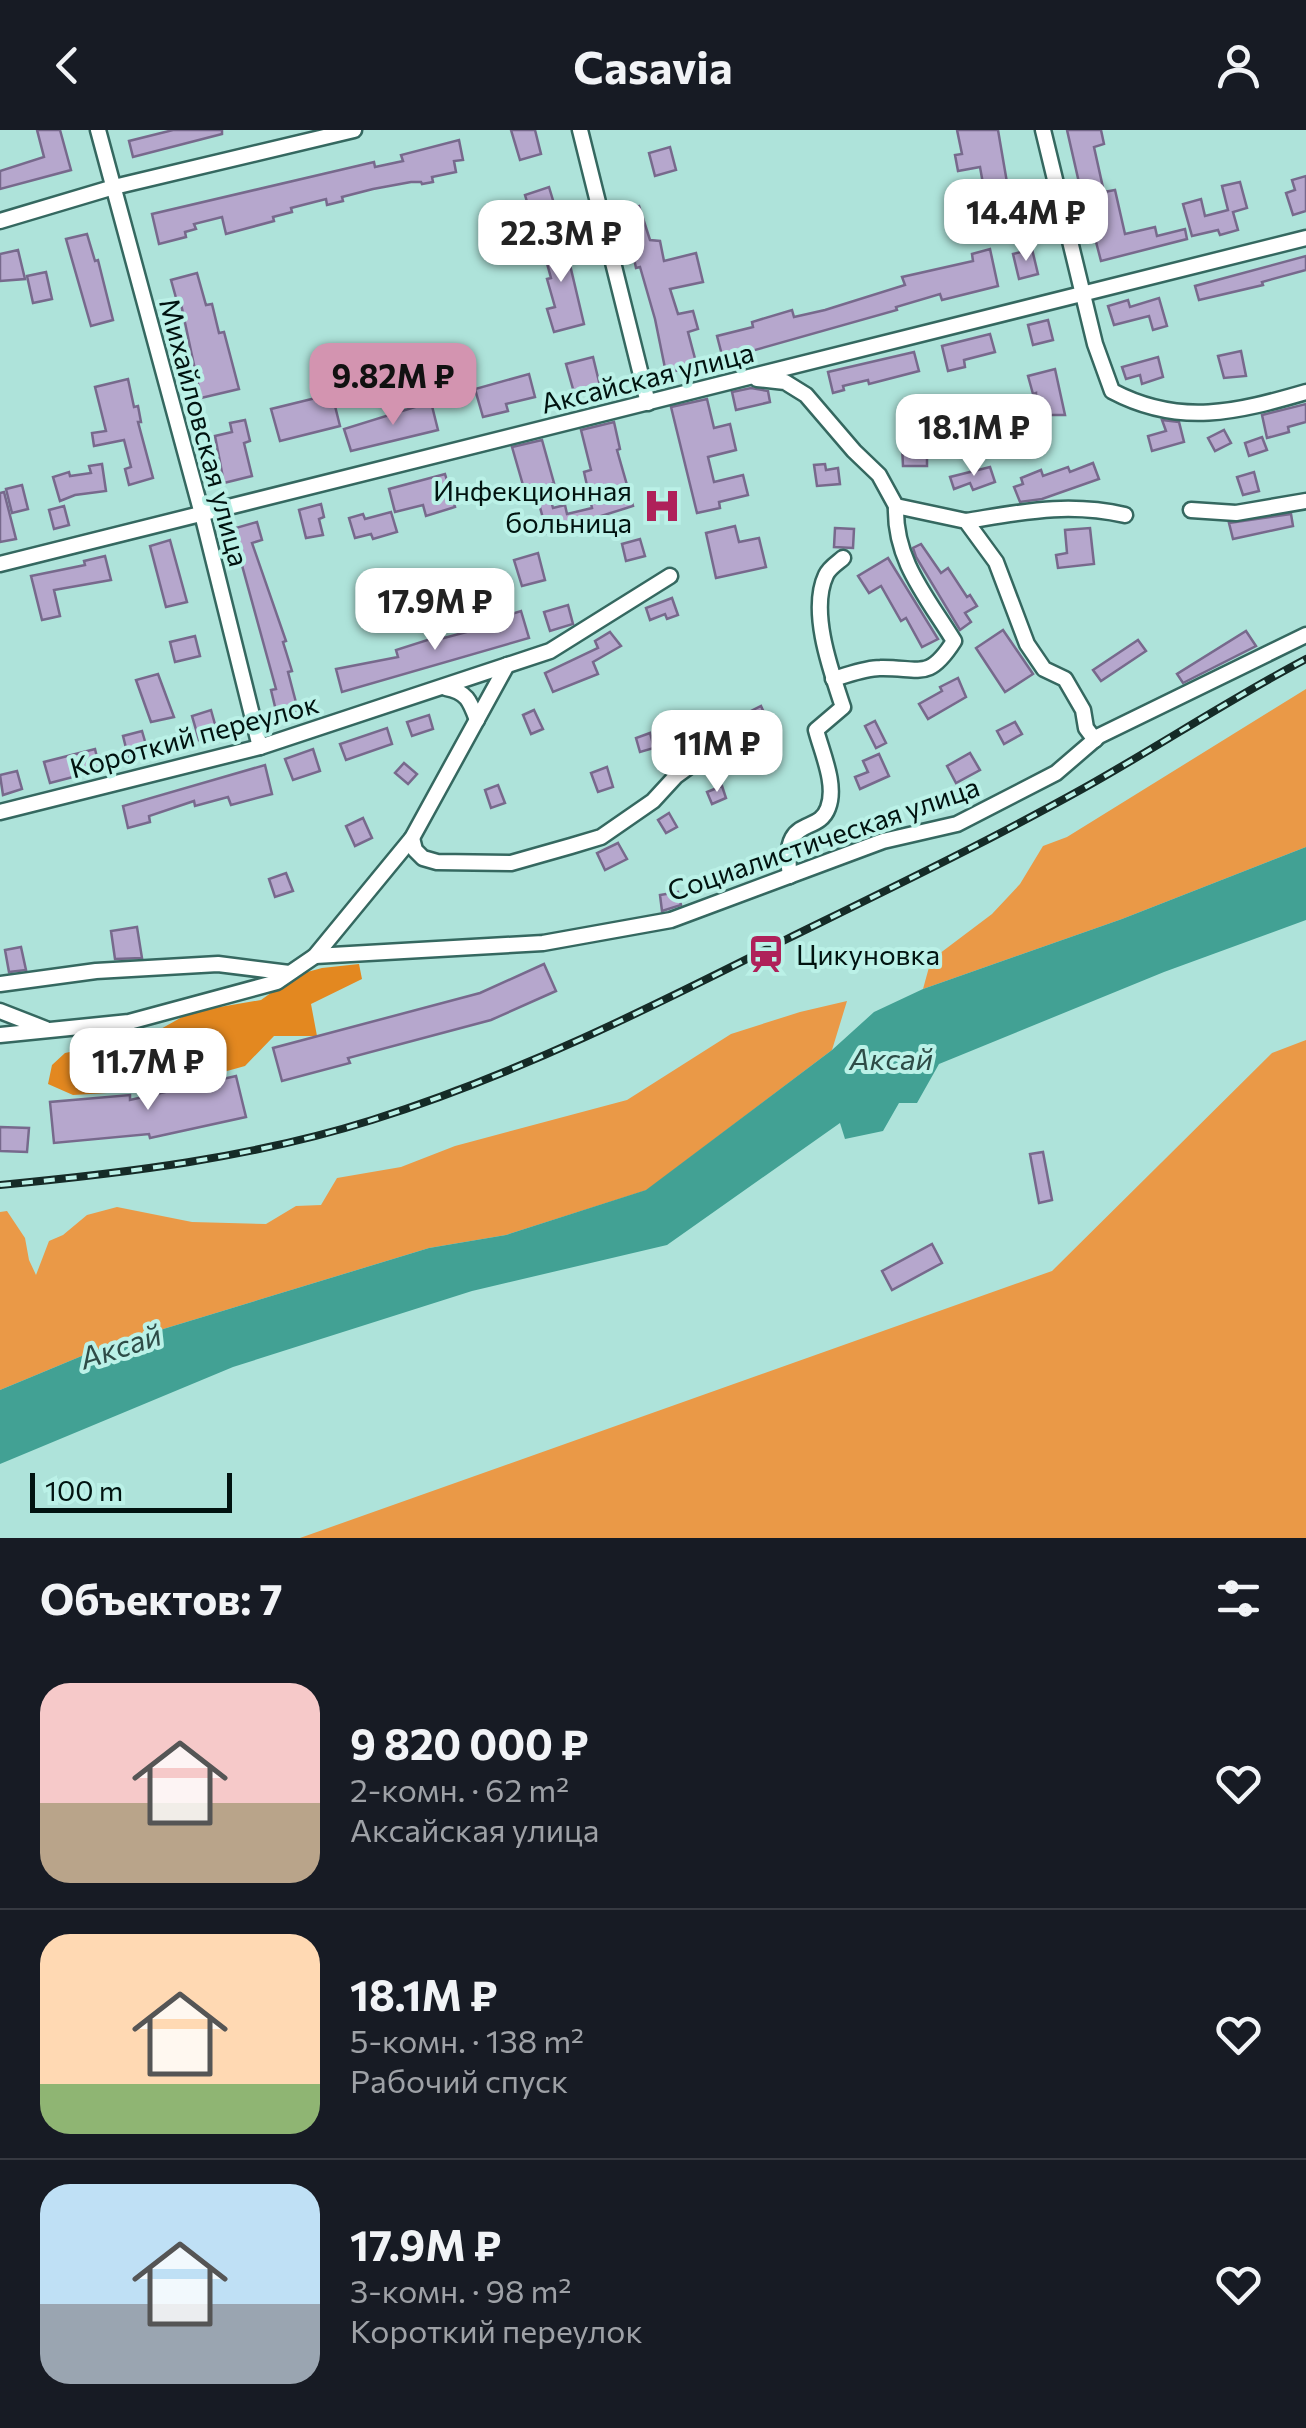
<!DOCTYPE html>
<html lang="ru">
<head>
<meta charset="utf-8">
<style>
  :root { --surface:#171b24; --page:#20242c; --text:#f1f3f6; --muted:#9ea1a6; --line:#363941; --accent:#d394b0 }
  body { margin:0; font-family:Commissioner,sans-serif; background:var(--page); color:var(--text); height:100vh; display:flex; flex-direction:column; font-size:38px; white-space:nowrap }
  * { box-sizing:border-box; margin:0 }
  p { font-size:32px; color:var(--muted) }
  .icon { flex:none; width:55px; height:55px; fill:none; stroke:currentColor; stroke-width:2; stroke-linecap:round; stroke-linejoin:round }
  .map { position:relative; height:1408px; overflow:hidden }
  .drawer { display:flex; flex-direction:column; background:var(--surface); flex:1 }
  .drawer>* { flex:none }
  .scale { position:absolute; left:30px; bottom:25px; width:202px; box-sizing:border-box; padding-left:10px; border:5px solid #011310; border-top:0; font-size:28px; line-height:35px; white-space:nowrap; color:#011310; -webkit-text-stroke:8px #bbf1e7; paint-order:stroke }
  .price { position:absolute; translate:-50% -85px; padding:0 22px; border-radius:20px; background:#fff; color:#222; font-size:32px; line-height:65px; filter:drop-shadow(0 2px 5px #0008) }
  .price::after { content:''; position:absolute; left:50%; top:60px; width:30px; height:22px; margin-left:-15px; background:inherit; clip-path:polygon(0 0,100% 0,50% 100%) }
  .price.selected { background:var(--accent); color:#111 }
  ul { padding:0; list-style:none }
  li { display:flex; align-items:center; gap:30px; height:250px; padding:0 40px }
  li+li { border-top:2px solid var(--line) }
  li span { display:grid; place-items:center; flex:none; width:280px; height:200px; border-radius:30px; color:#555 }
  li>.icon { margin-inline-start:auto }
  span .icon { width:120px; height:120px; fill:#fffc; stroke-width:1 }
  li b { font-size:42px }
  h2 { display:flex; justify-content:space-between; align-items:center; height:120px; padding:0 40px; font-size:42px }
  header { display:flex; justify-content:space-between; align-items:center; height:130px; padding:0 40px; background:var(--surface); font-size:45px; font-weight:700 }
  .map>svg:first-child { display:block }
</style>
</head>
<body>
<header><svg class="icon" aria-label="back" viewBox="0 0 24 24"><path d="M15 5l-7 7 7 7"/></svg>Casavia<svg class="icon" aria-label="person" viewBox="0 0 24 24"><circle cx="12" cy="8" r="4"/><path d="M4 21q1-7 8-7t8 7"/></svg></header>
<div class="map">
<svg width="1306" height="1408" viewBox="0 0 1306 1408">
  <rect width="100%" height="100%" fill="#aee3da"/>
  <g fill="#ea9947">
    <polygon points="1306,559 1306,717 1122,789 923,859 931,830 992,784 1020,754 1043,716 1067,707"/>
    <polygon points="847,871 832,920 647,1060 506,1105 429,1118 101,1218 0,1260 0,1082 7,1081 25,1108 29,1130 36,1145 49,1111 63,1105 87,1085 117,1077 192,1092 266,1094 296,1076 321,1075 337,1048 401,1037 455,1016 627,970 731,904 800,882"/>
    <polygon points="1306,910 1306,1408 300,1408 1052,1141 1272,923"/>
  </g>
  <polygon fill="#e38820" points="359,834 362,849 311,874 317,906 274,906 245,936 159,960 73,965 48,954 52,935 65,923 150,905 191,882 261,870 296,845 322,838"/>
  <polygon fill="#42a194" points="1306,717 1306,790 1164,842 939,934 917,973 899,973 883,1001 845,1009 840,993 667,1115 472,1161 233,1237 0,1334 0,1260 101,1218 429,1118 506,1105 646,1060 832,920 874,882 923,859 1122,789"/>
  <g fill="#b6a7cd" stroke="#77698c" stroke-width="2.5">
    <polygon points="37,0 60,0 71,40 0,59 0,41 44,27"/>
    <polygon points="173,0 222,0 222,4 133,27 129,11"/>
    <polygon points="511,0 535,0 541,24 520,30"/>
    <polygon points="957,0 998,0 1010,70 1012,74 1020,73 1025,94 1008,98 1005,86 999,87 994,64 985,65 980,37 958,41 955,25 962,24"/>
    <polygon points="1067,0 1101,0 1104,14 1094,17 1104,62 1115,60 1125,104 1155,97 1157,106 1185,99 1187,109 1101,131 1089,85 1095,84 1089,55 1080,57"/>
    <polygon points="459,10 463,30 454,31 456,42 432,47 433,52 422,54 421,52 411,52 373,59 342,67 343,71 327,75 326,69 291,78 292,82 273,87 274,91 226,104 222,87 194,94 196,99 185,102 186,107 159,114 152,84 374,32 375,37 403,31 401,25"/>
    <polygon points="670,17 676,40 655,46 649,23"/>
    <polygon points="1306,46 1306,81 1293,85 1286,63 1295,60 1292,50"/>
    <polygon points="1240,52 1247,78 1233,82 1238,100 1220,105 1218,100 1192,106 1183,74 1201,69 1205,86 1228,80 1222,56"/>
    <polygon points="549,57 555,77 531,85 525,65"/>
    <polygon points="639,76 650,110 660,111 664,131 696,123 703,152 670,159 678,184 693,181 698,199 688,202 697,236 666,243 655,189 640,137 636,138 624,81"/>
    <polygon points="562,101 584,194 554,202 547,179 555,177 547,149 551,148 540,108"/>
    <polygon points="87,104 95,131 98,130 113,190 91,196 66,109"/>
    <polygon points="990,119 998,156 942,170 940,164 896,177 897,180 723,229 717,206 753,197 752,192 792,180 794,187 825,180 905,155 902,147 973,131 972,124"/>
    <polygon points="1032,119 1038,144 1019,149 1013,124"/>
    <polygon points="18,120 25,149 0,151 0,124"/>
    <polygon points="1306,126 1306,140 1262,152 1263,155 1199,170 1195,156"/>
    <polygon points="46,142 52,169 33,173 27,146"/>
    <polygon points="197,143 206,175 212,174 219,203 224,202 239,259 201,268 181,174 178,175 171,150"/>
    <polygon points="1159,168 1167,196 1153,200 1149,186 1114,195 1108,176 1128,170 1130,177"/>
    <polygon points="1048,190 1053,210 1033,215 1028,195"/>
    <polygon points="990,204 995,222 964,230 965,237 948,241 942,216"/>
    <polygon points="1241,221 1246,246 1224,248 1218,226"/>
    <polygon points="914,222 919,241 869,254 868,250 843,256 844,260 833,263 828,242"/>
    <polygon points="593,227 601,260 575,266 566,234"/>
    <polygon points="1158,227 1163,247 1142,254 1140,245 1126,249 1122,237"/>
    <polygon points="451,236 459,262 429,271 424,257 436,253 433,242"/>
    <polygon points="1055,239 1065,285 1036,285 1036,263 1033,264 1028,246"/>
    <polygon points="529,244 535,267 506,274 508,281 483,287 475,259"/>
    <polygon points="128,249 134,277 138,276 141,292 138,292 153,348 129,355 125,339 131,337 124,310 94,316 92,303 106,301 95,257"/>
    <polygon points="751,258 768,261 770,272 736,280 732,262"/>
    <polygon points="332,264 340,296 280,311 271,279"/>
    <polygon points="707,269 714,298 730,294 736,320 708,327 714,352 743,345 748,365 719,372 720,378 697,383 671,277"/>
    <polygon points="431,272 438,300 351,321 344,299"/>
    <polygon points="1306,274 1306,292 1288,297 1289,302 1267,308 1262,285"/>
    <polygon points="1012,275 1016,323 996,326 990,278"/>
    <polygon points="245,290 250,311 244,313 252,346 224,353 215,306 232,302 230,293"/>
    <polygon points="1162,290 1179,292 1184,312 1152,321 1148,306 1166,301"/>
    <polygon points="614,292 620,319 617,320 633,376 547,403 535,359 525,362 512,317 542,310 554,353 547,356 553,378 565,375 567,384 592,378 584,342 591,340 581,300"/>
    <polygon points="1224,300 1231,313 1215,321 1208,308"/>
    <polygon points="1262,307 1267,320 1249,326 1245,313"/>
    <polygon points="902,315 927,315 927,336 903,336"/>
    <polygon points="1093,333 1099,349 1042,369 1020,372 1014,357 1023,354 1021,348 1041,340 1043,346 1068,337 1070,342"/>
    <polygon points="102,334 106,361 75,365 60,371 53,347 69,342 70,346 91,343 89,336"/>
    <polygon points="825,334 826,340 838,338 840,354 817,356 814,335"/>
    <polygon points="990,337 995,352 973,360 970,353 954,359 950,347"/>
    <polygon points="1254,342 1259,361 1243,365 1237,347"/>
    <polygon points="445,344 455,377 426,386 423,375 395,382 389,359"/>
    <polygon points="22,355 28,379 12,383 6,359"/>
    <polygon points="4,362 16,409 0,412 0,363"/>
    <polygon points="321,374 324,387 319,389 323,405 306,408 299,380"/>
    <polygon points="64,376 69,395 54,399 49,380"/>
    <polygon points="391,382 397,402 373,409 371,404 355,408 349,388 363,384 365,389"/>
    <polygon points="1291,384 1293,396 1233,409 1229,393"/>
    <polygon points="257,392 262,410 252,413 286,511 283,512 292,541 288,542 298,580 277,585 271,560 276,559 232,399"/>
    <polygon points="735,396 739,412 759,408 766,437 716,448 706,403"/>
    <polygon points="835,398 854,399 853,418 834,417"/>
    <polygon points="1090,398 1094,434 1058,438 1056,425 1067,423 1065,400"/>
    <polygon points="640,409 645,426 626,431 622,414"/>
    <polygon points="170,410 187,472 166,477 150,416"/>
    <polygon points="921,414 941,443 948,438 967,467 970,465 977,476 965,483 971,492 960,500 916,427 913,418"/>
    <polygon points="538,423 545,450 522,456 514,430"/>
    <polygon points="105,426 111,450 54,460 60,486 42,490 31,446 85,435 84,431"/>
    <polygon points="888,428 938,509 922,517 906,488 901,491 881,456 869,463 858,446"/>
    <polygon points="672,468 678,485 667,489 665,484 650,490 646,478"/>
    <polygon points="568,475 573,494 550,501 544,482"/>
    <polygon points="521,481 529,508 342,562 336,539 398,527 396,520 443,505 444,508 500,493 499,488"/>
    <polygon points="1003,500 1033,544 1005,562 976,518"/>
    <polygon points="1246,501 1256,516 1183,553 1177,544"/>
    <polygon points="610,502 621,516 593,532 598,544 553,562 545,543 598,518 595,511"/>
    <polygon points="195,506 200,526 175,532 170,512"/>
    <polygon points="1138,510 1146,521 1101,551 1093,540"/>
    <polygon points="158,544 174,587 151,592 136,550"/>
    <polygon points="958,548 966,567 928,589 919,574 942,561 940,557"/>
    <polygon points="761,576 770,596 753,605 743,585"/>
    <polygon points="211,580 218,605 199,610 192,586"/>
    <polygon points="534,580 543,599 531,604 523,585"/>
    <polygon points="429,585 433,599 412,606 407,592"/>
    <polygon points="875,591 886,613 876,618 865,596"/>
    <polygon points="1015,592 1022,604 1004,614 997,601"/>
    <polygon points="387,598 392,614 346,630 340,614"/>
    <polygon points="142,601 149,625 129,630 123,606"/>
    <polygon points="702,602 705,612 692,621 687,607"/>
    <polygon points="650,603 654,618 640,622 636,608"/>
    <polygon points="95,619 100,640 50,653 44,632"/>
    <polygon points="313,619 320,641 293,650 285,629"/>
    <polygon points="732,619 738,633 718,641 714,631"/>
    <polygon points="970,623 980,640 956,653 947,636"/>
    <polygon points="879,624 889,646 860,659 855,647 868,642 863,631"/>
    <polygon points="404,633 417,644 408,654 395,643"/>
    <polygon points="265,635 272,664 231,675 228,667 195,676 194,671 149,686 150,692 128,698 123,676"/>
    <polygon points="607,637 613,657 598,662 591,643"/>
    <polygon points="17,641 22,659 3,665 0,645"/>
    <polygon points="498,655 505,673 491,678 485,660"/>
    <polygon points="722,656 726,668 712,674 707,662"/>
    <polygon points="669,683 677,697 666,703 658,690"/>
    <polygon points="363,688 372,708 355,716 346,696"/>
    <polygon points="618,713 627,729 605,740 597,723"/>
    <polygon points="286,743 293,761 275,767 269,749"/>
    <polygon points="678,762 681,775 662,781 660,765"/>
    <polygon points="137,797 142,828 115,829 111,801"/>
    <polygon points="21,817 26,840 9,842 5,820"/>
    <polygon points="544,834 556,861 491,890 348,928 350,933 282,951 273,918 480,863"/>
    <polygon points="236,946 246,987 150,1008 149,1004 54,1013 50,972 130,965 130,970"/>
    <polygon points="0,997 29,998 27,1022 0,1021"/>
    <polygon points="1043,1022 1052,1070 1039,1073 1030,1024"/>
    <polygon points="932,1114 942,1133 892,1160 882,1141"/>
  </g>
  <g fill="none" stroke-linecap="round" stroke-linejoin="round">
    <g stroke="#356860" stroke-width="19">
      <g id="street">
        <polyline points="98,0 202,384 260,617"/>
        <polyline points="580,0 648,273"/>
        <path d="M 1043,0 L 1095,214 L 1112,261 C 1180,297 1237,282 1306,262"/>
        <polyline points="0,91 114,57 354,0"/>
        <polyline points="757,249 785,252 806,265 854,321 879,345 896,376 966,391 996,432 1027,514 1044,539 1065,549 1083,580 1086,598 1095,610"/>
        <polyline points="1191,380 1236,383 1306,371"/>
        <path d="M 966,391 C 1023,382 1067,372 1125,385"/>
        <polyline points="0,434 1306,108"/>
        <path d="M 833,549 C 848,545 865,538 880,538 C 919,537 928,552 954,511 C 927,467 894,430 896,376"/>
        <path d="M 446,558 C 467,562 470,571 477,590"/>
        <polyline points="0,682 260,617 550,521 670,446"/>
        <polyline points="412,708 415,720 423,728 437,732 511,733 571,716 601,707 653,671 676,646 727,609"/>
        <path d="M 790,746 C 780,683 818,706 828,678 C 837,655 822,623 816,600 L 843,577 C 831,541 809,481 826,445 C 829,438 837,433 843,428"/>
        <polyline points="315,826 543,813 671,790 883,711 957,694 1056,643 1099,606 1306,505"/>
        <polyline points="0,854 96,841 218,834 289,843"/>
        <polyline points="0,881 46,899"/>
        <polyline points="0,905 129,892 277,852 315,826 412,708 507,535"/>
      </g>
    </g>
    <use href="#street" stroke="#fff" stroke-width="14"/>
    <g stroke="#152b27" stroke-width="8">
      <path id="rail" d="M 0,1055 C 126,1043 251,1028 372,990 C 516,945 652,877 787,809 C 887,760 987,712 1084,658 C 1159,616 1230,569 1306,529"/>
    </g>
    <use href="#rail" stroke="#bbf1e7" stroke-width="4" stroke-dasharray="11" stroke-linecap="butt"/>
  </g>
  <defs>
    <g id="hospital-bare" transform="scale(3)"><path d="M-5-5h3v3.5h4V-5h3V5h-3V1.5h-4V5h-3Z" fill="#af215a" stroke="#bbf1e7" stroke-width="2.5" paint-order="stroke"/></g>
    <g id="station-bare" transform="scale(3)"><path d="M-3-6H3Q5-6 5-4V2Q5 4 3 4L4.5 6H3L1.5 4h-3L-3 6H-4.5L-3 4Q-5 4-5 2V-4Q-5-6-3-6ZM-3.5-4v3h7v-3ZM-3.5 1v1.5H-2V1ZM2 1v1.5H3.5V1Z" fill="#af215a" stroke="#bbf1e7" stroke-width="2.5" paint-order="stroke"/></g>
  </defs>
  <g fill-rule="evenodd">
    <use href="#hospital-bare" x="662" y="376"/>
    <use href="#station-bare" x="766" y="824"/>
  </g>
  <g text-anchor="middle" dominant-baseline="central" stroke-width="8" stroke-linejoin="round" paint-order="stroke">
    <g font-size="28" fill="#011310" stroke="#bbf1e7">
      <text transform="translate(647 247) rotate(-14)">Аксайская улица</text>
      <text transform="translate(205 302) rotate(75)">Михайловская улица</text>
      <text transform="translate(194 605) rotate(-15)">Короткий переулок</text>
      <text transform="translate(823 708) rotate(-19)">Социалистическая улица</text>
    </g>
    <g font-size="28" fill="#011310" stroke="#bbf1e7" text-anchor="end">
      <text x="632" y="360">Инфекционная<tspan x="632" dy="32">больница</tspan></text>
      <text x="796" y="824" text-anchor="start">Цикуновка</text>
    </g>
    <g font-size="30" font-style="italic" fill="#2e4c47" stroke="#bbf1e7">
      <text x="891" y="927">Аксай</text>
      <text transform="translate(120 1215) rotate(-18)">Аксай</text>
    </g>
  </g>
</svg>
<div class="scale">100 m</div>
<b class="price" style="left:1026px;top:134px">14.4M ₽</b>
<b class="price" style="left:561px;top:155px">22.3M ₽</b>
<b class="price selected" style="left:393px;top:298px">9.82M ₽</b>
<b class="price" style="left:974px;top:349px">18.1M ₽</b>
<b class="price" style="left:435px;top:523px">17.9M ₽</b>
<b class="price" style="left:717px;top:665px">11M ₽</b>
<b class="price" style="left:148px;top:983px">11.7M ₽</b>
</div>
<section class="drawer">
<h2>Объектов: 7<svg class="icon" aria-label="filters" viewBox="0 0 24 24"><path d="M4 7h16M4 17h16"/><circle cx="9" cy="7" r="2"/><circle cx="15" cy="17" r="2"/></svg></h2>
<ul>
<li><span style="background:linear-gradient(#f6c9c9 60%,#b9a48a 0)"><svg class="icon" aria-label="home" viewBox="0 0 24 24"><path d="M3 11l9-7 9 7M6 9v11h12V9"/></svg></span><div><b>9 820 000 ₽</b><p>2-комн. · 62 m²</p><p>Аксайская улица</p></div><svg class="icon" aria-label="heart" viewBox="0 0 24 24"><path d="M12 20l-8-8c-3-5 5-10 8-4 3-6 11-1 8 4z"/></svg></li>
<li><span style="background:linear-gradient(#ffd9b3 75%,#8fb573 0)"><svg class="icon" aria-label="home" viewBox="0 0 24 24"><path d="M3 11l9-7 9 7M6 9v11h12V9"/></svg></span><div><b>18.1M ₽</b><p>5-комн. · 138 m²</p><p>Рабочий спуск</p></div><svg class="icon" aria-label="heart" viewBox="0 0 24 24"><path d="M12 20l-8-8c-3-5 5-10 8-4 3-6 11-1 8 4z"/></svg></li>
<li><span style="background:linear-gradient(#bfe0f5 60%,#9aa5b1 0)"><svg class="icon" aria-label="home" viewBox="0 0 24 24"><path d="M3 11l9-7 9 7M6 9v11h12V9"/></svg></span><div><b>17.9M ₽</b><p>3-комн. · 98 m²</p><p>Короткий переулок</p></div><svg class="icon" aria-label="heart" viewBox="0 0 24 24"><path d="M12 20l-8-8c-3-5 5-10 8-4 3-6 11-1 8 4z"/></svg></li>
</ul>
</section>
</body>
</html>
